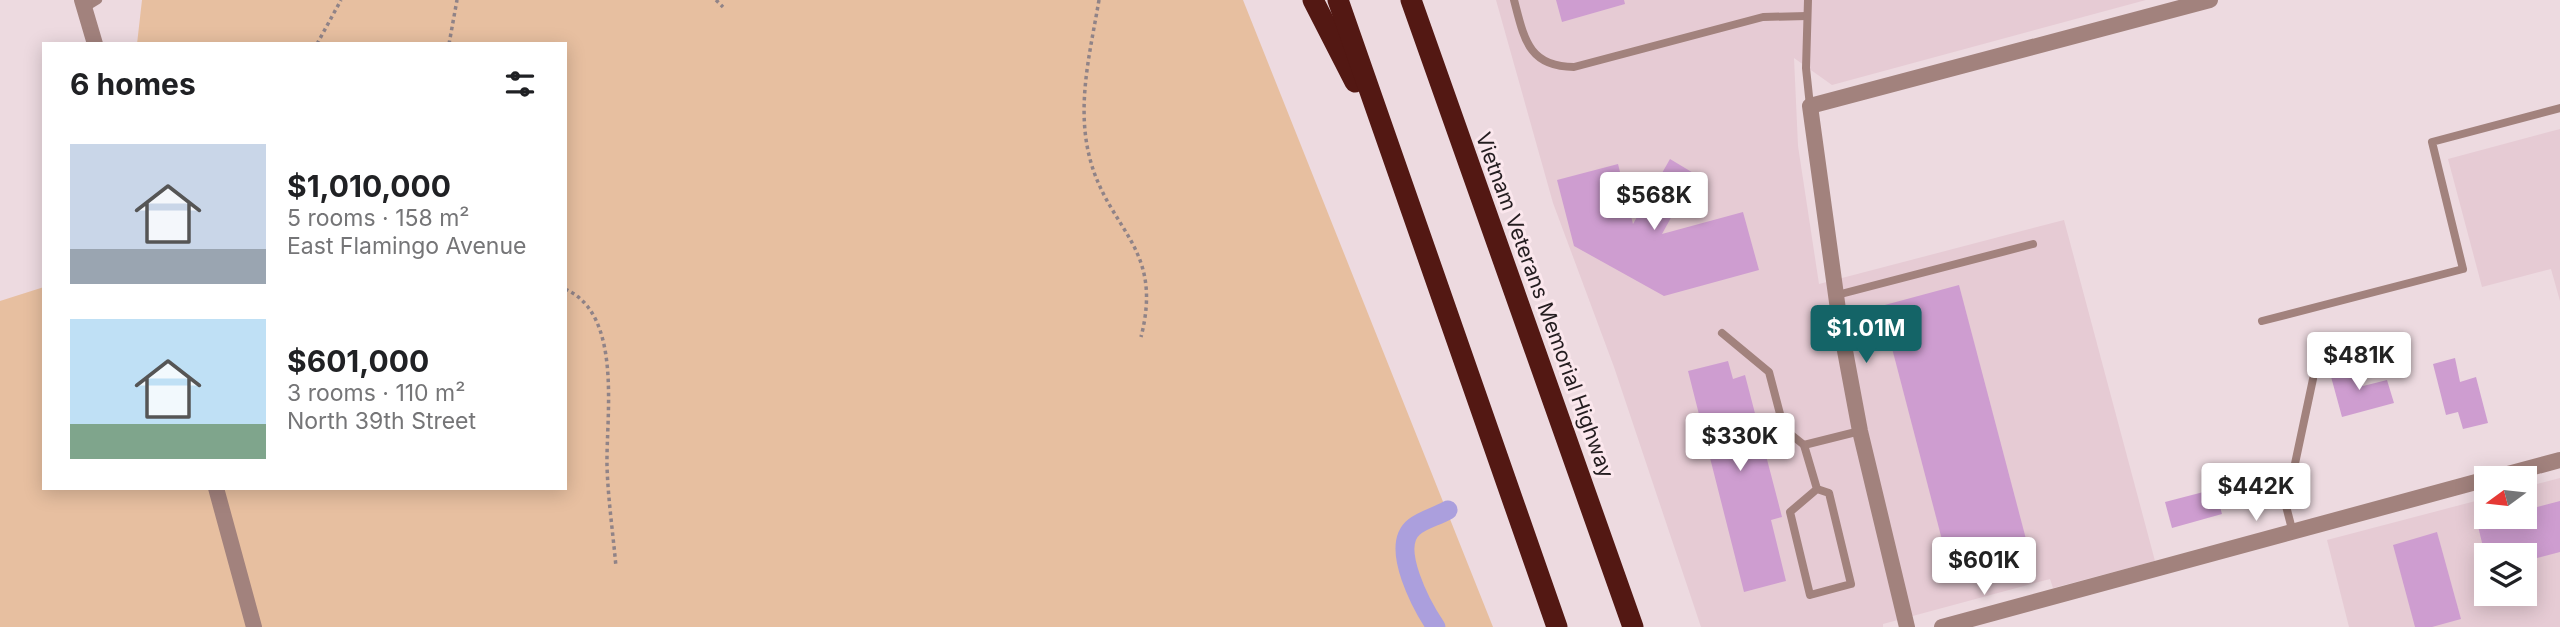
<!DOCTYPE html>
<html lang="en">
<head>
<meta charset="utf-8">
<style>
  :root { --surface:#fff; --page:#f6f6f6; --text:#202124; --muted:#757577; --accent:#146467 }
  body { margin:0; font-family:Inter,sans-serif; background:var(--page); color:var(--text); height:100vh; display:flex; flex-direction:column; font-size:26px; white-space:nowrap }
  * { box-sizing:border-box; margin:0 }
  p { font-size:23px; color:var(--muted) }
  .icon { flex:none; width:38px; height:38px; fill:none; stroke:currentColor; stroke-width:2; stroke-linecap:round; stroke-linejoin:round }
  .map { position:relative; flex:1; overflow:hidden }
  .sheet { position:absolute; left:42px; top:42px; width:525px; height:448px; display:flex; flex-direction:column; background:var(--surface); border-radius:0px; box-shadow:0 4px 18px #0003 }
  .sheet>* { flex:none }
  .needle { width:46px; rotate:255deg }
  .buttons { position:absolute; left:2474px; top:466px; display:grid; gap:14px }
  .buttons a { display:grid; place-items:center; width:63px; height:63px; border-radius:0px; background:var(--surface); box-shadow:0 4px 18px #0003; font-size:35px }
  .price { position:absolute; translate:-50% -60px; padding:0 16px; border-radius:7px; background:#fff; color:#222; font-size:23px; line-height:46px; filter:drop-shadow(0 2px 4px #0008) }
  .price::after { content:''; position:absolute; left:50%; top:42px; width:21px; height:16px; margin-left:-10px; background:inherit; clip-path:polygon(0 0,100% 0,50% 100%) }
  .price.selected { background:var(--accent); color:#fff }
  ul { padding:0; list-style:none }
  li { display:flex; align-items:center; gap:21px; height:175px; padding:0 28px }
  li span { display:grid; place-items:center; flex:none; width:196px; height:140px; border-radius:0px; color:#555 }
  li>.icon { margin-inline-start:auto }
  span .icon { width:84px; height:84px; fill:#fffc; stroke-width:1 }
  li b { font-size:30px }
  h2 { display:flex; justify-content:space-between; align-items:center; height:84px; padding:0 28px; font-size:30px }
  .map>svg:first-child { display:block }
</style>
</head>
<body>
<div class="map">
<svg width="2560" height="627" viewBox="0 0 2560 627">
  <rect width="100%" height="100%" fill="#eddae0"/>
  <g fill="#e6cbd4" fill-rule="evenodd">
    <polygon points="1496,0 2146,0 1832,85 1794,58 1798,146 1819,284 2064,220 2155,561 2053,588 2050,579 1883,624 1883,627 1701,627 1614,367 1553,203"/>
    <polygon points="2560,129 2560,301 2551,269 2482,287 2448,159"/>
    <path d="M 2560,478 L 2560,627 L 2349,627 L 2327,540 L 2487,498 L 2487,516 L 2525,516 L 2525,487 ZM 2487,555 L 2525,555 L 2525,593 L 2487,593 Z"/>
  </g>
  <polygon fill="#e7bfa0" points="142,0 1243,0 1493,627 0,627 0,301 44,287 44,488 565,488 565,44 137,44"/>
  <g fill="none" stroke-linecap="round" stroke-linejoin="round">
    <path stroke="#ab9fdd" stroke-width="19" d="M 1436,627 C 1423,608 1389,547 1414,527 C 1422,520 1438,516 1448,510"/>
  </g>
  <g fill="#ce9dd0">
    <polygon points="1556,0 1624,0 1625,4 1562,22"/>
    <polygon points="1670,159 1695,174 1662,234 1743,212 1759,270 1664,296 1574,246 1557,180 1618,164 1633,224"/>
    <polygon points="1959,285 2026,539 1947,559 1881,306"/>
    <polygon points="2455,358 2460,382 2476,377 2488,423 2463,429 2458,412 2446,415 2433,364"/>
    <polygon points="1728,361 1733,379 1745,375 1782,517 1771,520 1786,581 1744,592 1688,371"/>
    <polygon points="2358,365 2363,386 2387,380 2394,403 2342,417 2330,373"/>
    <polygon points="2215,489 2222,514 2172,528 2165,502"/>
    <polygon points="2560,501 2560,552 2525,561 2525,555 2485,555 2477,522 2501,516 2525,516 2525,510"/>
    <polygon points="2437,532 2461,619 2432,627 2415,627 2393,545"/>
  </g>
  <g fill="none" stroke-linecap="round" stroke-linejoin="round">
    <g stroke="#908387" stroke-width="3.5" stroke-dasharray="3.5 3.5" stroke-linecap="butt">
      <polyline points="716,0 723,7"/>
      <path d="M 1099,0 C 1090,53 1076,106 1090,159 C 1109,231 1164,247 1141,337"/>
      <polyline points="317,44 341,0"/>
      <polyline points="449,44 457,0"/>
      <path d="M 565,289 C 623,314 606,415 607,466 C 608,499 613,533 616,567"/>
    </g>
    <g stroke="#a2827d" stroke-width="8">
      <path d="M 1514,0 C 1524,38 1528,67 1574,67 L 1763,17 L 1807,16"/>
      <polyline points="1808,0 1806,68 1810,106"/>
      <polyline points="85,8 98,0"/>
      <polyline points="1837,295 2033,244"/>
      <polyline points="2262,321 2463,269 2432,142 2560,108"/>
      <polyline points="1722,333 1769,372 1784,429 1804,445"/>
      <polyline points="1817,489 1829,493 1851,584 1810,595 1790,512 1817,489 1804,445 1860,431"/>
      <polyline points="2293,533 2286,506 2313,379"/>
    </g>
    <g stroke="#a2827d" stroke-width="16">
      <polyline points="82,0 95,44"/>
      <polyline points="2493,478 2560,460"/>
      <polyline points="216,488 254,627"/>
      <polyline points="1907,627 1860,431 1840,324 1810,106 2210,0"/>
      <polyline points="1942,627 2487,479"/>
    </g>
    <g stroke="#531813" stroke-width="21">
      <polyline points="1313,0 1355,82"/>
      <polyline points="1338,0 1557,627"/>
      <polyline points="1411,0 1633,627"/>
    </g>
  </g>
  <g text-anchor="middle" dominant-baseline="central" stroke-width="6" stroke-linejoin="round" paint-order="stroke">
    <g font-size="21" fill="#241d20" stroke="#fbe7ed">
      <text transform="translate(1545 305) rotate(70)">Vietnam Veterans Memorial Highway</text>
    </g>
  </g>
</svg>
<div class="buttons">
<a><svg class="needle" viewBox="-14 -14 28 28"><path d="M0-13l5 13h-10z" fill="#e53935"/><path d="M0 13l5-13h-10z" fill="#757577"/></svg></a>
<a><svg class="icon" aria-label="layers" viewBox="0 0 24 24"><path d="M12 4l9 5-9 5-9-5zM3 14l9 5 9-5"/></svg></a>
</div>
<b class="price" style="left:1654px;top:232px">$568K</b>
<b class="price selected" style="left:1866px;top:365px">$1.01M</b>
<b class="price" style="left:2359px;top:392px">$481K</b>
<b class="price" style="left:1740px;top:473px">$330K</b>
<b class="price" style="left:2256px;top:523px">$442K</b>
<b class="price" style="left:1984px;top:597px">$601K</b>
<section class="sheet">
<h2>6 homes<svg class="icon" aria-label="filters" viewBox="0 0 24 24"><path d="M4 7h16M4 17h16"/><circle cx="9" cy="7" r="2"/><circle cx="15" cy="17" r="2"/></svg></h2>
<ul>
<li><span style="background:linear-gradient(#c9d6e8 75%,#9aa5b1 0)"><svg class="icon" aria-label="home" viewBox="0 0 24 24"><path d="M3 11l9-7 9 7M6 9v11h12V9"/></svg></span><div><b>$1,010,000</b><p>5 rooms · 158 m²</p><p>East Flamingo Avenue</p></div></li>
<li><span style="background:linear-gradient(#bfe0f5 75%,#7fa58c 0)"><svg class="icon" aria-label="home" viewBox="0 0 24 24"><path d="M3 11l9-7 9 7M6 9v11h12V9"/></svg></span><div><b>$601,000</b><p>3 rooms · 110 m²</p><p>North 39th Street</p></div></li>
</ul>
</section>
</div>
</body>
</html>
